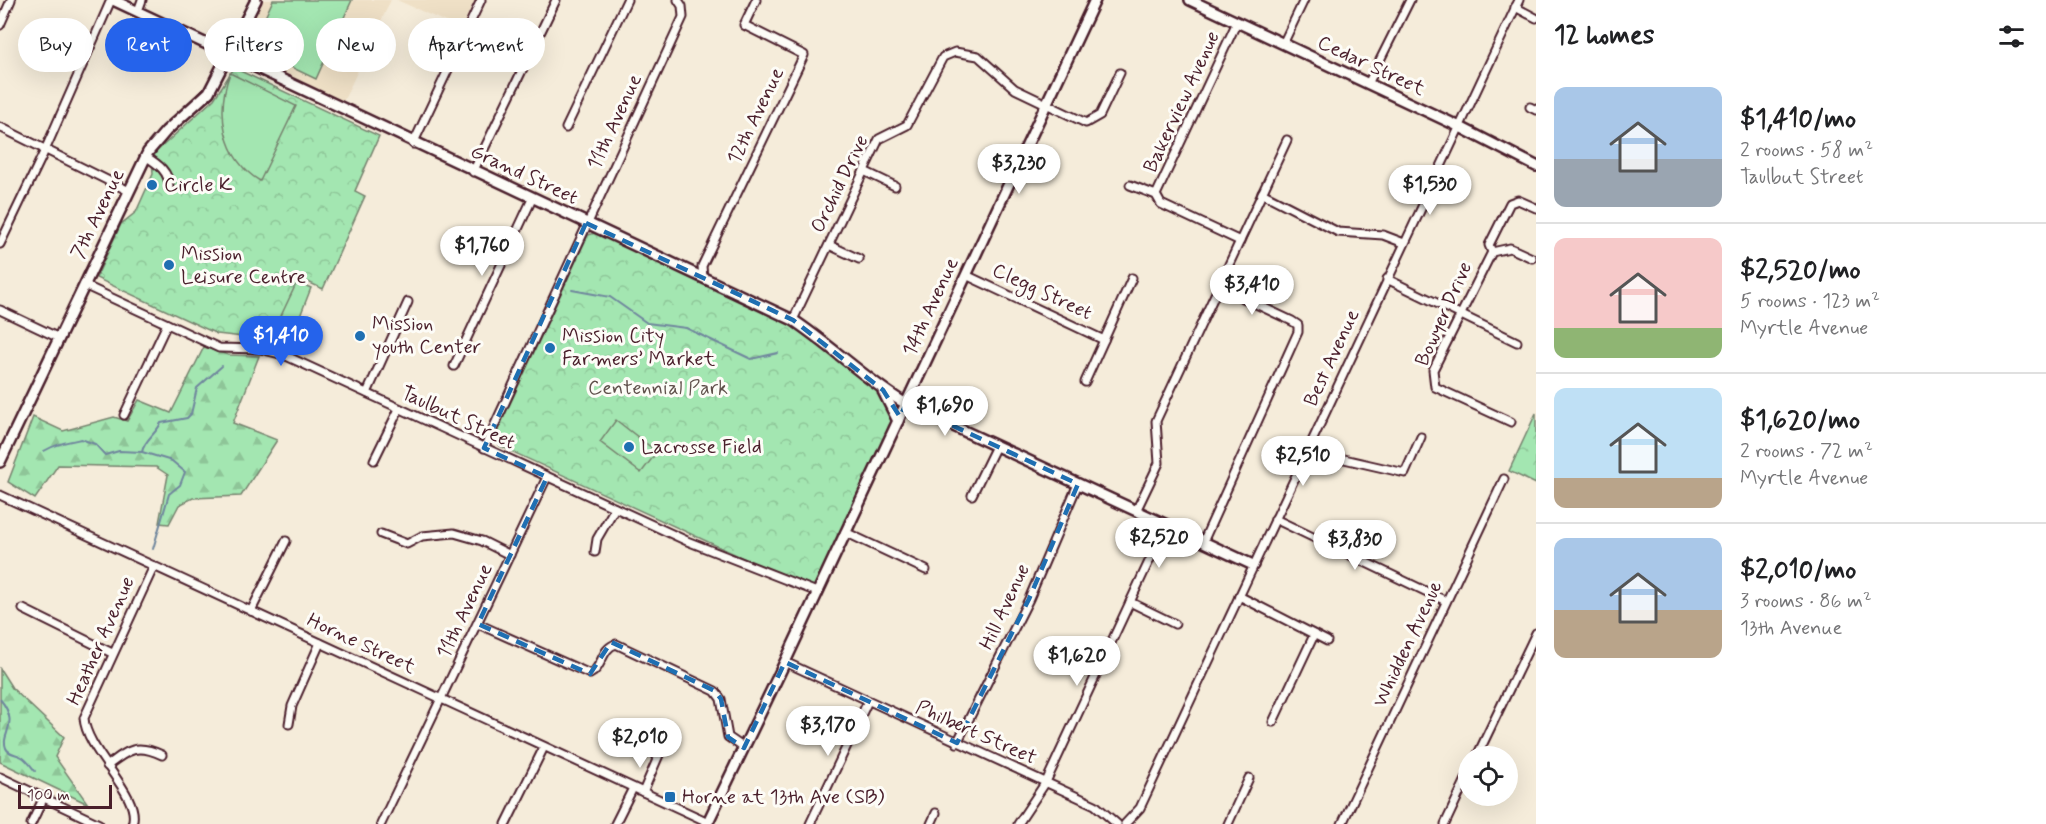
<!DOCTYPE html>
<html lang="en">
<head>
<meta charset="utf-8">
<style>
  :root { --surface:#fff; --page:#f6f6f6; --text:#202124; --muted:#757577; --line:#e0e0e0; --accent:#2563eb }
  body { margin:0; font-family:Mynerve,sans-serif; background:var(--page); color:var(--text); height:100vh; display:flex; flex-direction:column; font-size:22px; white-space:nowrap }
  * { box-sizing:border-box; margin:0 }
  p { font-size:20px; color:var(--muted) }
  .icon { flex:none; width:33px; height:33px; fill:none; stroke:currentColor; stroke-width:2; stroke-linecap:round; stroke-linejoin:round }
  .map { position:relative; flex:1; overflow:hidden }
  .details { display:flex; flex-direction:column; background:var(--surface); width:510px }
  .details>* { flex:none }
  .hud { position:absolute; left:18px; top:18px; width:570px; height:54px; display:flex; gap:12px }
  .controls { position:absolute; left:1458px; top:746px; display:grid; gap:12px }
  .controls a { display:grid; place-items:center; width:60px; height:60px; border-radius:50%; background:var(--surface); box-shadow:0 6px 24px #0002; font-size:30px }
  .scale { position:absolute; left:18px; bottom:15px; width:94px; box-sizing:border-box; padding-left:6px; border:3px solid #4a1f2b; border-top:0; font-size:16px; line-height:21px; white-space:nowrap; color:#4a1f2b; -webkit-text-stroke:4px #fdfcf7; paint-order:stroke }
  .price { position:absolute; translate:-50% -51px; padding:0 14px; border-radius:21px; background:#fff; color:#222; font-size:20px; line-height:39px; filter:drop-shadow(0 2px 3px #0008) }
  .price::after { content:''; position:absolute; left:50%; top:36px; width:18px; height:14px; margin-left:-9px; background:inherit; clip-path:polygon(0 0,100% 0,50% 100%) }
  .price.on { background:var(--accent); color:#fff }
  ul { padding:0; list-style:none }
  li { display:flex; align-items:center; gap:18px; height:150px; padding:0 18px }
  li+li { border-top:2px solid var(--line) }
  li span { display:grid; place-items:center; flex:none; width:168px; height:120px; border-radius:12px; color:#555 }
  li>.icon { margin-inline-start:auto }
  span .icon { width:72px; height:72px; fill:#fffc; stroke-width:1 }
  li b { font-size:26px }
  h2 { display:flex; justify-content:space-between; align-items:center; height:72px; padding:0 18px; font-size:26px }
  .tag { padding:0 21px; border-radius:27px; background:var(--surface); box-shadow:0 6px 24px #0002; font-size:21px; line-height:54px }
  .tag.on { background:var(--accent); color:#fff }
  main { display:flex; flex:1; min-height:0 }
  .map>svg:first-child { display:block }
</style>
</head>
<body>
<main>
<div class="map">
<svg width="1536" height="824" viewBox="0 0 1536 824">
  <defs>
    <pattern id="forest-firs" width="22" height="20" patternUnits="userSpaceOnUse" patternTransform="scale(1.5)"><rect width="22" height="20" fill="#a3e6b1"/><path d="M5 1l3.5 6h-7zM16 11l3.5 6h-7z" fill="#8ec598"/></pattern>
    <pattern id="park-crowns" width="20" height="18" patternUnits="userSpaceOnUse" patternTransform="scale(1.5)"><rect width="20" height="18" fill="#a3e6b1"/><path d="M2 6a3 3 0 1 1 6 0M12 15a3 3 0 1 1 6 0" fill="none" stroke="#8ec598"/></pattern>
  </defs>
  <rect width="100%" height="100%" fill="#f5ecda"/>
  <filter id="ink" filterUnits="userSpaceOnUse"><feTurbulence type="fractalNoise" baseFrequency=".0167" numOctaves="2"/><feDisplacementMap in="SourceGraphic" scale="12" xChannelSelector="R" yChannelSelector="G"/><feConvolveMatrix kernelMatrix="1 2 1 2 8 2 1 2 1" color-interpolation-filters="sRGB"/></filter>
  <g filter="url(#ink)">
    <g fill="#efe0c6">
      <polygon points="263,0 391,0 343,102 238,52"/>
      <polygon points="397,0 475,0 461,29"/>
    </g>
    <g fill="url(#forest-firs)" stroke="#76826e" stroke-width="1.5">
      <polygon points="204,347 228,355 259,356 233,423 277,440 241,496 193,498 179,505 169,524 159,523 168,475 156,467 58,465 35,499 8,482 33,417 63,431 114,417 127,421 139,400 171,413"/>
      <polygon points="0,669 12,688 64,737 55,757 88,804 0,762"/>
    </g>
    <g fill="url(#park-crowns)" stroke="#76826e" stroke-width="1.5">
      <polygon points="234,68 379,136 355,191 365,196 323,289 308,282 277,341 217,334 96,278 121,224 136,212 153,174 152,159 157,151 214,99"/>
      <polygon points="594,233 697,275 793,320 906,404 817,592 500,446 497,440 498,430 588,235"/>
      <polygon points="1536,413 1536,484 1509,471"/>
    </g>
    <g fill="#a3e6b1" stroke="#76826e" stroke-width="1.5">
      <polygon points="273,0 352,0 316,79 251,48"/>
      <path d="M 230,73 L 296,106 L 260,181 C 222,158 216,111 230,73 Z"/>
      <polygon points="297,282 311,288 299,319 288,334 281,330 279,320"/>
      <polygon points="616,420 657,452 641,473 600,442"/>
    </g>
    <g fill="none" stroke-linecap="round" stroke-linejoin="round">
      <g stroke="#6f869d" stroke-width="2">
        <polyline points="572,290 610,297 647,323 686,328 751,359 778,353"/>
        <path d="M 44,451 C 56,444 67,442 81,439 L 95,444 L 105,455 L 119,451 L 142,452 C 144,440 156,434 161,423 L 187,418 L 191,414 L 197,388 L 222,366"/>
        <polyline points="142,452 172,461 185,472 180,485 169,494 153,549"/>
        <path d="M 0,699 C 21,725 0,733 6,748 C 9,755 16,753 22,757 C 27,760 31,766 35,771"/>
      </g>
      <g stroke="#4a1f2b" stroke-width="11">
        <g id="street">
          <polyline points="1515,7 1536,18"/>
          <polyline points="138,11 142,0"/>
          <polyline points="0,25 11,0"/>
          <polyline points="1283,44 1304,0"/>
          <polyline points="1368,84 1410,0"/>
          <polyline points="1530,107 1536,110"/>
          <polyline points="0,127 129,191"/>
          <polyline points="566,128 627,0"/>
          <polyline points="413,144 481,0"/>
          <path d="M 145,156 C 158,164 170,172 169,188"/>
          <polyline points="864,171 895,186"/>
          <polyline points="473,172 556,0"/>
          <polyline points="1130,185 1156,195 1161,204 1240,241"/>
          <polyline points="1262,193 1338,232 1383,235 1404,243"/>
          <polyline points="1156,195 1237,22"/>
          <polyline points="0,244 46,148 111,0"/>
          <polyline points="829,245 859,259"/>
          <polyline points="1492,252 1489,245 1510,203 1518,200 1536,208"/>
          <polyline points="966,275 1104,340"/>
          <polyline points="703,278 702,266 804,55 744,25 756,0"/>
          <polyline points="1387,279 1517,342"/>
          <polyline points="84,285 219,348 260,349 284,355 687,541 817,592"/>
          <polyline points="0,310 59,338"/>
          <polyline points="793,320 879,139 907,125 943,57 955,52 978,56 1015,89 1086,123 1100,115 1120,73"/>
          <polyline points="454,366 532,199"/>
          <polyline points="1085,382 1132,278"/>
          <polyline points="367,393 408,302"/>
          <polyline points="124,415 167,324"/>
          <polyline points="1511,422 1435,387 1433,370 1492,252 1510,248 1532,258"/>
          <polyline points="1309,445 1344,459 1405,473 1421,437"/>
          <polyline points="484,448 683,17 682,6 678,0"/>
          <polyline points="374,460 399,409"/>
          <polyline points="0,495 708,822"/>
          <polyline points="972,495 996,446"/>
          <polyline points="1136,511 1159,463 1156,421 1287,140"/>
          <polyline points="1275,519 1446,601"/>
          <polyline points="845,532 926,570"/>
          <polyline points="381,534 407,544 422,536 454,533 482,541 510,555"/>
          <polyline points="1203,542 1298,332 1298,325 1292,321 1220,287"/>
          <polyline points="595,552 597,539 615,508"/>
          <polyline points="1239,596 1327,641"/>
          <polyline points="1130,602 1175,624"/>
          <polyline points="23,609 112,653"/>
          <polyline points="251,611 286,541"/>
          <path d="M 478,624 L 590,674 C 603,668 601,648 616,644 L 715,691 L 721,699 L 728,737 L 744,748"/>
          <polyline points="785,662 1095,805 1117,824"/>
          <polyline points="1273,722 1314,635"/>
          <polyline points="289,724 292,706 320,643"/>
          <polyline points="957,743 1029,599 1078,484"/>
          <polyline points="1477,756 1536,633"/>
          <path d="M 107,766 C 128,750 136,743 162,755"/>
          <polyline points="0,777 99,824"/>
          <polyline points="643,792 659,755 656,744"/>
          <polyline points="31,824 44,797"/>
          <path d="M 132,824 C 143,796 86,752 84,718 L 154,566"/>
          <polyline points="381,824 547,477"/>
          <polyline points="506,824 544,747"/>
          <polyline points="615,824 633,788"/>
          <polyline points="810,824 868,701"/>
          <polyline points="931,824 936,813"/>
          <polyline points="1018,824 1046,782 1166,525"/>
          <polyline points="1125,824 1140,808 1519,0"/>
          <polyline points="1228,824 1249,778"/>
          <polyline points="1342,824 1504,479"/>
          <polyline points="1445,824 1468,775"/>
        </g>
      </g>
      <g stroke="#4a1f2b" stroke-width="14">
        <g id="secondary">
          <path d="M 113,0 L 793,320 C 832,346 866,380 906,404 L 1253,565"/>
          <polyline points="1190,0 1458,126 1536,166"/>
          <polyline points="883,391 898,421"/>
          <polyline points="0,462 148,152 166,131 209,92 256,0"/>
          <polyline points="707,824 785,662 1095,0"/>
        </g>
      </g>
      <use href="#street" stroke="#fdfcf7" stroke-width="7"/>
      <use href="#secondary" stroke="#fdfcf7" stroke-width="9"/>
    </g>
  </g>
  <path fill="none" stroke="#1f6fb2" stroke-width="4.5" stroke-dasharray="12 8" stroke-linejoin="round" d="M 586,223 L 793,320 L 883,390 L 900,417 L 906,404 L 1078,484 L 1029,599 L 957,743 L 785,662 L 744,748 L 728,737 L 721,699 L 715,691 L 611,642 L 590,674 L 478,624 L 547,477 L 484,448 Z"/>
  <g fill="#1f6fb2" stroke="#fdfcf7" stroke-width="2">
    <circle cx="152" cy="185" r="6"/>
    <circle cx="169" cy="265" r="6"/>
    <circle cx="360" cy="336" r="6"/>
    <circle cx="550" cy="348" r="6"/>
    <circle cx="629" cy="447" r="6"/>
    <rect x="664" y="791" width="12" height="12" rx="3"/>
  </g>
  <g text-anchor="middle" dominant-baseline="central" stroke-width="6" stroke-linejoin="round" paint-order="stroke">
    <g font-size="20" fill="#4a1f2b" stroke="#fdfcf7">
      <text transform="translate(1371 66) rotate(25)">Cedar Street</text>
      <text transform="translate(1182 102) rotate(-65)">Bakerview Avenue</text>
      <text transform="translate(756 116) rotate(-64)">12th Avenue</text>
      <text transform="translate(615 122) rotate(-65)">11th Avenue</text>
      <text transform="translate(524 175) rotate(25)">Grand Street</text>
      <text transform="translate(840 184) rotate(-64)">Orchid Drive</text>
      <text transform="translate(98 214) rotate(-64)">7th Avenue</text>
      <text transform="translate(1042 292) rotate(25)">Clegg Street</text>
      <text transform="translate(931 307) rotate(-65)">14th Avenue</text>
      <text transform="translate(1444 314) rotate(-66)">Bowyer Drive</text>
      <text transform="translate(1332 358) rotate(-65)">Best Avenue</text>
      <text transform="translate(458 418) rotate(25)">Taulbut Street</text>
      <text transform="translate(1005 607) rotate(-65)">Hill Avenue</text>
      <text transform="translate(465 611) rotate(-64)">11th Avenue</text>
      <text transform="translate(101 641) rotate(-66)">Heather Avenue</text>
      <text transform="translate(361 644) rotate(25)">Horne Street</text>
      <text transform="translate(1408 644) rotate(-65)">Whidden Avenue</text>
      <text transform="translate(976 733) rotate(24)">Philbert Street</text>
    </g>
    <g font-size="20" fill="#4a1f2b" stroke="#fdfcf7" text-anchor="start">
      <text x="164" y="185">Circle K</text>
      <text x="181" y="254">Mission<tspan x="181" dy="23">Leisure Centre</tspan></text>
      <text x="372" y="324">Mission<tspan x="372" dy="23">youth Center</tspan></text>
      <text x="562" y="336">Mission City<tspan x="562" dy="23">Farmers’ Market</tspan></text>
      <text x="641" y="447">Lacrosse Field</text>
      <text x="682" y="797">Horne at 13th Ave (SB)</text>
    </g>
    <g font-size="20" fill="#60514c" stroke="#fdfcf7">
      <text x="658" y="388">Centennial Park</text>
    </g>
  </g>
</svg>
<div class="controls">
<a><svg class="icon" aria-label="locate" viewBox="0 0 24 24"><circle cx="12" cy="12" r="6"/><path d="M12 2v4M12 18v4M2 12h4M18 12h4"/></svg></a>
</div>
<div class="scale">100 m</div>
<b class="price" style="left:1019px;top:195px">$3,230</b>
<b class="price" style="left:1430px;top:216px">$1,530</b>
<b class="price" style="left:482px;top:277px">$1,760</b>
<b class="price" style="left:1252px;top:316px">$3,410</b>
<b class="price on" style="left:281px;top:367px">$1,410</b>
<b class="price" style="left:945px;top:437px">$1,690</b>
<b class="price" style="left:1303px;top:487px">$2,510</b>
<b class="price" style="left:1159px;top:569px">$2,520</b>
<b class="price" style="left:1355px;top:571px">$3,830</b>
<b class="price" style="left:1077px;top:687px">$1,620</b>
<b class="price" style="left:828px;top:757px">$3,170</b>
<b class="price" style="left:640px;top:769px">$2,010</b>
<div class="hud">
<a class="tag">Buy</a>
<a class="tag on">Rent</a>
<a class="tag">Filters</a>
<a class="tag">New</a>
<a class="tag">Apartment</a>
</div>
</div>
<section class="details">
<h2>12 homes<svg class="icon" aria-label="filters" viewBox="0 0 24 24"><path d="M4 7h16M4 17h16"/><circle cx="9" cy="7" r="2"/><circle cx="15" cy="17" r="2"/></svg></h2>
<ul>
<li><span style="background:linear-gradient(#a9c7e8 60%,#9aa5b1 0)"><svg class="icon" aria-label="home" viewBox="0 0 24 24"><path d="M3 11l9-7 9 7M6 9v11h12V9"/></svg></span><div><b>$1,410/mo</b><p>2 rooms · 58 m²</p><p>Taulbut Street</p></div></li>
<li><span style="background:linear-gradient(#f6c9c9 75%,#8fb573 0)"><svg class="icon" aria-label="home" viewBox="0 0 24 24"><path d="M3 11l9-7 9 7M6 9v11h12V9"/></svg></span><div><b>$2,520/mo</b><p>5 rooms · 123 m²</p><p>Myrtle Avenue</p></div></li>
<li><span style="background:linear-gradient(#bfe0f5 75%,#b9a48a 0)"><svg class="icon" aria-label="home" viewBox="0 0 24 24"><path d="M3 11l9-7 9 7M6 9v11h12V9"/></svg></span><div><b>$1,620/mo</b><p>2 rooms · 72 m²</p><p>Myrtle Avenue</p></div></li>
<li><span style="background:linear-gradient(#a9c7e8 60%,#b9a48a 0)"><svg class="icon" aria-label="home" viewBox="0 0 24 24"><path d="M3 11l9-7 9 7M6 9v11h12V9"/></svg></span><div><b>$2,010/mo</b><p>3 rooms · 86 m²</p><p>13th Avenue</p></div></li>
</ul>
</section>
</main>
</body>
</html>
